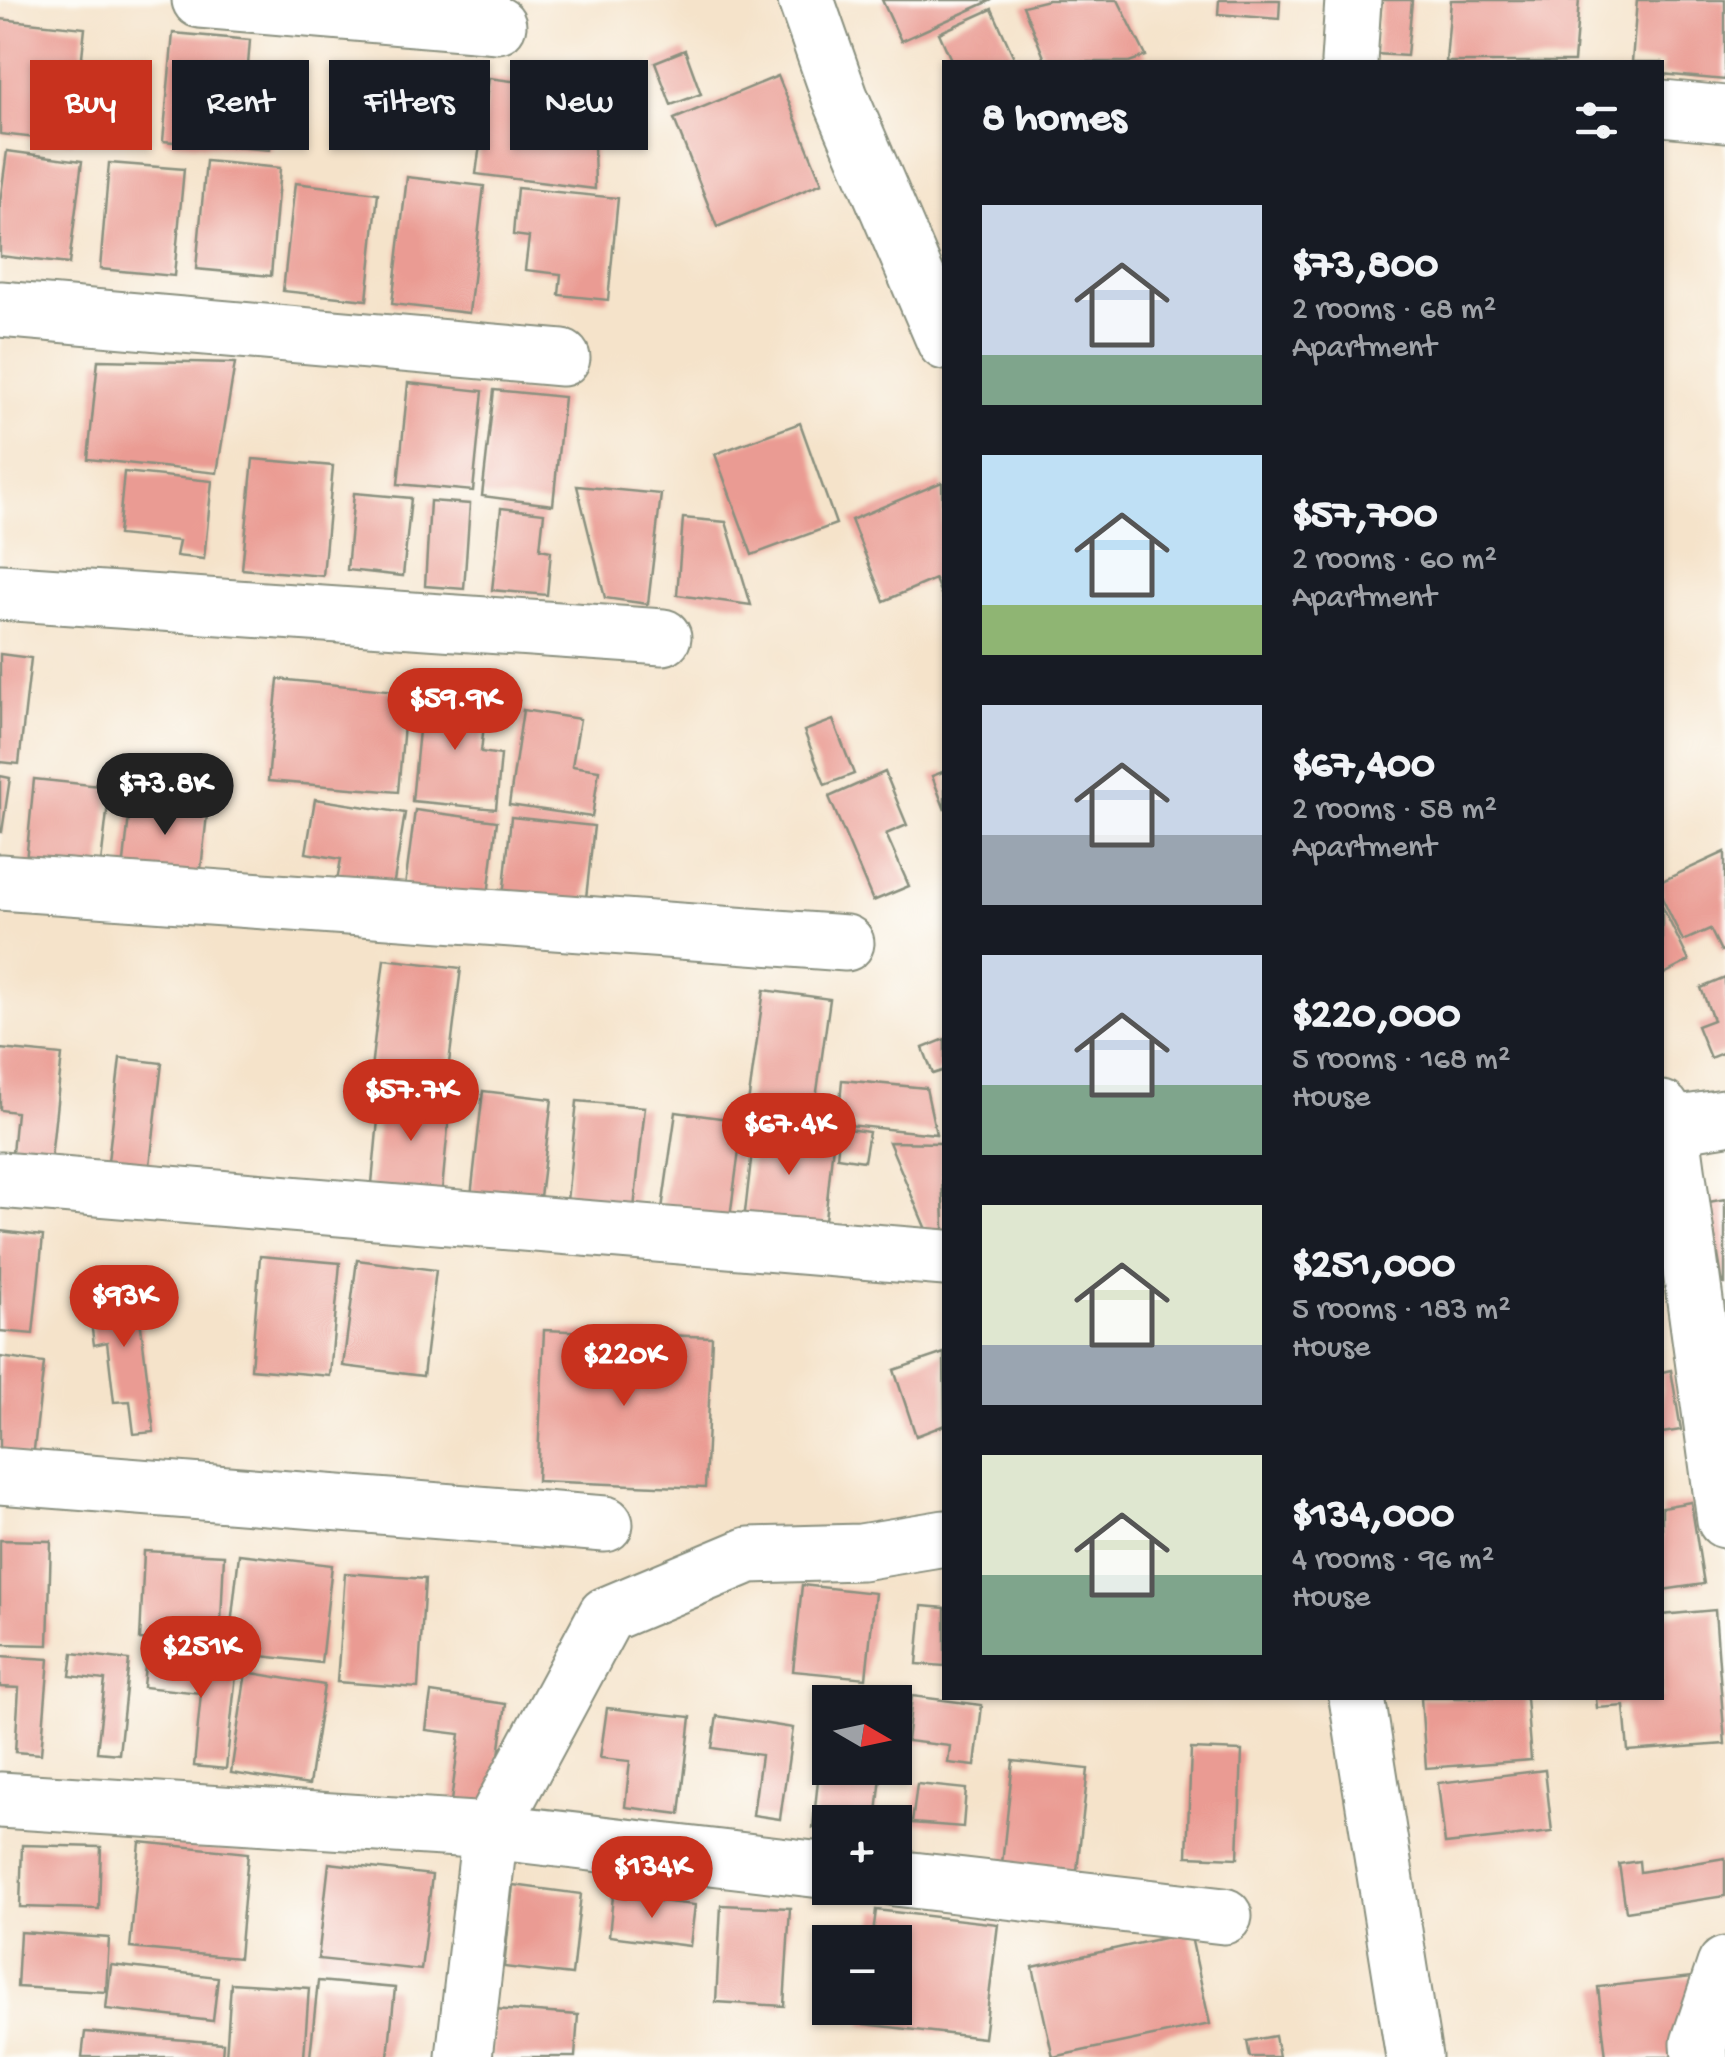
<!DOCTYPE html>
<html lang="en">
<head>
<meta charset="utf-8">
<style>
  :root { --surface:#171b24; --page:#20242c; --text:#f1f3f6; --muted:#9ea1a6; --accent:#c8321e }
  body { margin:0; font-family:"Gochi Hand",sans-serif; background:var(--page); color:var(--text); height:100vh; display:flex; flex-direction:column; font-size:38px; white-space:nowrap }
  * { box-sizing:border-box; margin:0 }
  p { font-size:32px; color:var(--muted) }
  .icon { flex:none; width:55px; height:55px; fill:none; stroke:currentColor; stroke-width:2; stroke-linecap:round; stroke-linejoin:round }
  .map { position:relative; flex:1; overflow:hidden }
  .panel { position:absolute; left:942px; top:60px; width:722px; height:1640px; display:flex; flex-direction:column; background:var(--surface); border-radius:0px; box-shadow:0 2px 8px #0004 }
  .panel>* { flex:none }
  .guide { position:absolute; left:30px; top:60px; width:762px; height:90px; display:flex; gap:20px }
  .needle { width:65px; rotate:99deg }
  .tools { position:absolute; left:812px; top:1685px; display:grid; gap:20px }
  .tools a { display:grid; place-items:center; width:100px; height:100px; border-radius:0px; background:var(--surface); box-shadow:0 2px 8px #0004; font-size:50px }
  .price { position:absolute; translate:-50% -85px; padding:0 22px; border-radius:35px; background:var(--accent); color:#fff; font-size:32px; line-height:65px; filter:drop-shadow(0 2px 5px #0008) }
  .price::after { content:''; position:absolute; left:50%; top:60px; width:30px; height:22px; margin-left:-15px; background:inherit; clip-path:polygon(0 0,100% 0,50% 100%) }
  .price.selected { background:#222; color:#fff }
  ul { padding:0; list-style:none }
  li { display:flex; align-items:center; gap:30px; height:250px; padding:0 40px }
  li span { display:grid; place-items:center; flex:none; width:280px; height:200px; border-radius:0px; color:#555 }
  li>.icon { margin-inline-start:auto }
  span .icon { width:120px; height:120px; fill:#fffc; stroke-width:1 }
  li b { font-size:42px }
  h2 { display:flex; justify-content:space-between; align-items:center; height:120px; padding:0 40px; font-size:42px }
  .chip { padding:0 35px; border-radius:0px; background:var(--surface); box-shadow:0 2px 8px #0004; font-size:35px; line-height:90px }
  .chip.selected { background:var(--accent); color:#fff }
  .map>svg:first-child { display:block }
</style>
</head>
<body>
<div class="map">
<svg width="1725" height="2057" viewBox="0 0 1725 2057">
  <rect width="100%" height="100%" fill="#fdfcf7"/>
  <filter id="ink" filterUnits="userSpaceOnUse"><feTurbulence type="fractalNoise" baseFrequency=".01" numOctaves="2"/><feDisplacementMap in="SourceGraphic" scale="20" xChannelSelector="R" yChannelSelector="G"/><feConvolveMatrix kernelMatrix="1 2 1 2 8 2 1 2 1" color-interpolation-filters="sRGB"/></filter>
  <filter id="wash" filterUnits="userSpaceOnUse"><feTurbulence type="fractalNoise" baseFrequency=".0048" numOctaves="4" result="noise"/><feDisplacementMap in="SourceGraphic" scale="40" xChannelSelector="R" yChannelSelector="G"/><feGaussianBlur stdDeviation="2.25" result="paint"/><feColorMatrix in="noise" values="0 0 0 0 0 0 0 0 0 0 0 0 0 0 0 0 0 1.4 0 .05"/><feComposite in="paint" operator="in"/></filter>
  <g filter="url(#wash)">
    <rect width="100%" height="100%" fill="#f5e3ca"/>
    <g id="blocks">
      <g fill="#ea9b93">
        <polygon points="882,0 992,0 901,41"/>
        <polygon points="1048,0 1118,0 1146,56 1129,62 1046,62 1023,6"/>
        <polygon points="1219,0 1280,0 1279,19 1218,14"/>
        <polygon points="1382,0 1412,0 1407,56 1376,54"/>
        <polygon points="1451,0 1579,0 1574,62 1446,62"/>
        <polygon points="1637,0 1725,0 1725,80 1662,74 1662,62 1632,62"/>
        <polygon points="992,9 1016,62 952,62 939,33"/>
        <polygon points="0,19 85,28 73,142 0,134"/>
        <polygon points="173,33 250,40 248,65 277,67 270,150 163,141"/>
        <polygon points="685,50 701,94 671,105 655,62"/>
        <polygon points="778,76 822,183 717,227 674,119"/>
        <polygon points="489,78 580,90 575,130 594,142 595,189 476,174"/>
        <polygon points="7,151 82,161 69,264 0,256 0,202"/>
        <polygon points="206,161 280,168 271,276 196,269"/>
        <polygon points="109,163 184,169 174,276 100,269"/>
        <polygon points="407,177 484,186 469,313 392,304"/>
        <polygon points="295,183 378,193 367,300 283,291"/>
        <polygon points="517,188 618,198 608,300 559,295 561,274 525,270 529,237 513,235"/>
        <polygon points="98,360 235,363 217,473 88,459"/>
        <polygon points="408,383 483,391 473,491 398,484"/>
        <polygon points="494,390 564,397 553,505 482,496"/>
        <polygon points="800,423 836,524 752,555 715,454"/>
        <polygon points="253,459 333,466 323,576 242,569"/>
        <polygon points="124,472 212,481 204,559 176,556 179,541 118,535"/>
        <polygon points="942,482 945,604 935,579 884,601 851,520"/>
        <polygon points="577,486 661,494 648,604 605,598"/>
        <polygon points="354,493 411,498 403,576 347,570"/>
        <polygon points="430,501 470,504 464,589 425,586"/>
        <polygon points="501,508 544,513 540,549 551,551 547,595 492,590"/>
        <polygon points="683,518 726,522 751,605 677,595"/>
        <polygon points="0,654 31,658 19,764 0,762"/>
        <polygon points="278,679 407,692 398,792 268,781"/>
        <polygon points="423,690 487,697 481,752 501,755 496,809 412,801"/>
        <polygon points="523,710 580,719 572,766 599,770 592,817 509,805"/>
        <polygon points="833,720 854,774 825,785 804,731"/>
        <polygon points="945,771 945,810 932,776"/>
        <polygon points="885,772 907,825 886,834 909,886 873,901 829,797"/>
        <polygon points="0,776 10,778 2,832 0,832"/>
        <polygon points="34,779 110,787 99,880 25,872"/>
        <polygon points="132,788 209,796 199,888 122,880"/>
        <polygon points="315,799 405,813 391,900 335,892 341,859 306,853"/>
        <polygon points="415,810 497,821 487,904 404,894"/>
        <polygon points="511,817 594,826 585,907 503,898"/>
        <polygon points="1725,852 1725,949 1721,951 1710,929 1683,941 1662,898 1662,881"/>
        <polygon points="1662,906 1689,961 1662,975"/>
        <polygon points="384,959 461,968 446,1087 370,1077"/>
        <polygon points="1725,978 1725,1052 1710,1058 1697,1026 1713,1020 1701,988"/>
        <polygon points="764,990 830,999 813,1120 747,1111"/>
        <polygon points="945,1039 945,1070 933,1074 923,1048"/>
        <polygon points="0,1049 62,1055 50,1168 11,1163 16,1112 0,1110"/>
        <polygon points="120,1058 162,1063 149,1174 107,1170"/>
        <polygon points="842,1080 926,1088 936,1134 838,1124"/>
        <polygon points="381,1088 451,1095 441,1201 371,1194"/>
        <polygon points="483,1091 552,1099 538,1213 470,1205"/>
        <polygon points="577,1101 645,1107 633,1218 566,1211"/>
        <polygon points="676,1112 743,1121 728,1232 660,1223"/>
        <polygon points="755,1125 834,1134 824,1230 744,1221"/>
        <polygon points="840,1128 869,1132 864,1161 837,1157"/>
        <polygon points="889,1142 941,1143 945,1254 936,1253"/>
        <polygon points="1725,1199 1725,1284 1723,1284 1709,1202"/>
        <polygon points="0,1231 43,1236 33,1334 0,1331"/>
        <polygon points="260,1256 340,1263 330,1376 251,1369"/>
        <polygon points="357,1260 436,1270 423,1376 343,1366"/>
        <polygon points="136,1286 154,1432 134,1434 130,1401 114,1402 107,1342 94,1345 87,1292"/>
        <polygon points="544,1330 712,1337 705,1488 537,1481"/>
        <polygon points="944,1353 945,1425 916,1436 894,1370"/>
        <polygon points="0,1357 44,1363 33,1458 0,1454"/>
        <polygon points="1671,1370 1681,1430 1662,1433 1662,1372"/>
        <polygon points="1691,1502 1704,1584 1662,1590 1662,1507"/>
        <polygon points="0,1540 51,1541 48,1645 0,1644"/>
        <polygon points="144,1551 224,1555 220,1644 140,1640"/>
        <polygon points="239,1554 332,1565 321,1663 228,1652"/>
        <polygon points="345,1573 425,1579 418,1688 337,1682"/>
        <polygon points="802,1585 875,1593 866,1678 793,1671"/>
        <polygon points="922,1606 945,1608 945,1666 917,1664"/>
        <polygon points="1715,1610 1725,1744 1628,1751 1624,1706 1597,1708 1596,1698 1662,1698 1662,1615"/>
        <polygon points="73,1653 129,1660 119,1754 97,1752 105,1680 70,1676"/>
        <polygon points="146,1655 237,1665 226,1769 194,1766 201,1693 143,1687"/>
        <polygon points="0,1656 49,1659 41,1754 15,1752 19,1688 0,1687"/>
        <polygon points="246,1672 324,1685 309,1785 231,1773"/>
        <polygon points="431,1693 506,1704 492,1807 451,1801 460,1734 426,1730"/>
        <polygon points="912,1696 982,1705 975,1766 948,1763 950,1746 907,1741"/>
        <polygon points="1421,1698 1526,1698 1531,1760 1426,1768"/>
        <polygon points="607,1708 691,1717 680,1814 625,1807 630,1761 600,1758"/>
        <polygon points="717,1716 793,1728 780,1819 753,1815 761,1755 712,1748"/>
        <polygon points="1191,1749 1242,1751 1238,1858 1187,1856"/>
        <polygon points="821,1751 830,1752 830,1768 882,1768 876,1822 830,1822 830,1830 813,1828"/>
        <polygon points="1013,1761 1088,1769 1077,1871 1002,1864"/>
        <polygon points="1545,1770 1552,1832 1445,1844 1438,1783"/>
        <polygon points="917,1784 966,1789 963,1827 912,1823"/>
        <polygon points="140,1842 248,1853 239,1958 130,1948"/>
        <polygon points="22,1845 101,1847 99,1909 20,1907"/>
        <polygon points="1725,1858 1725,1896 1626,1911 1619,1864 1639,1861 1640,1872"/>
        <polygon points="329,1863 432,1875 421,1970 318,1959"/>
        <polygon points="513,1885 581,1894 572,1975 504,1967"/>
        <polygon points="613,1896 695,1905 690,1946 609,1936"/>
        <polygon points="721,1905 790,1908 784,2006 716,2002"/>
        <polygon points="876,1910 998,1924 984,2038 863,2024 865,2008 895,2008 895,1942 872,1942"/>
        <polygon points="20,1932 109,1938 106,1992 17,1987"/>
        <polygon points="1190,1932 1210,2024 1053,2057 1033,1967"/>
        <polygon points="111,1965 218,1977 213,2021 106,2009"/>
        <polygon points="1702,1976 1680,2057 1606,2057 1598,1987"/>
        <polygon points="318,1981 395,1988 388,2057 310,2057"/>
        <polygon points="231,1983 309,1988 304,2057 226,2057"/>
        <polygon points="494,2009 578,2015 575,2057 491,2057"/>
        <polygon points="85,2032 223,2043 222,2057 82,2057"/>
        <polygon points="1275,2036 1279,2057 1250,2057 1247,2041"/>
      </g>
    </g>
  </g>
  <g filter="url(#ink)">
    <use href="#blocks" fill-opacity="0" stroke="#8a907f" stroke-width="2.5"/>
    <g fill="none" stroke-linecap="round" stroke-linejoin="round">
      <g stroke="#8a907f" stroke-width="59">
        <g id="minor">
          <polyline points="200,0 498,25"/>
          <polyline points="806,0 840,97 945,342"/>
          <polyline points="1349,62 1353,0"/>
          <polyline points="1662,108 1725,114"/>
          <polyline points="0,309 562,358"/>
          <polyline points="0,592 663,637"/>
          <polyline points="0,882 846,943"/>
          <polyline points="1662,1109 1671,1125 1725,1520"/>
          <polyline points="1662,1127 1725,1117"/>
          <polyline points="0,1180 945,1258"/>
          <polyline points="0,1476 605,1524"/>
          <polyline points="1357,1698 1414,2057"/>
          <polyline points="0,1800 490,1831 830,1871"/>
          <polyline points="895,1878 1224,1916"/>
          <polyline points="464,2057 490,1831 606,1615 749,1555 861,1552 945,1538"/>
          <polyline points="1700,2057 1699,2043 1725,1965"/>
        </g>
      </g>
      <use href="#minor" stroke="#fff" stroke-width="55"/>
    </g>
  </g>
</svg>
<div class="tools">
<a><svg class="needle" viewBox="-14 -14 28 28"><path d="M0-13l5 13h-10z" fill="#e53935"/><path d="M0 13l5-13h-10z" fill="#9ea1a6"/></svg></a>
<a>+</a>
<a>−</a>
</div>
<b class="price" style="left:455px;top:753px">$59.9K</b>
<b class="price selected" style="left:165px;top:838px">$73.8K</b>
<b class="price" style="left:411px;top:1144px">$57.7K</b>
<b class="price" style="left:789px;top:1178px">$67.4K</b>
<b class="price" style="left:124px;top:1350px">$93K</b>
<b class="price" style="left:624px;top:1409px">$220K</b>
<b class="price" style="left:201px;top:1701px">$251K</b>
<b class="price" style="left:652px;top:1921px">$134K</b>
<div class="guide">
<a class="chip selected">Buy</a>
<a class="chip">Rent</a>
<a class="chip">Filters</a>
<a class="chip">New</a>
</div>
<section class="panel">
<h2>8 homes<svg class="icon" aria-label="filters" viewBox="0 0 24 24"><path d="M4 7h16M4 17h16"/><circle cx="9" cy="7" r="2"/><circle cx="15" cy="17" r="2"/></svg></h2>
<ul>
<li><span style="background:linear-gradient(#c9d6e8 75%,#7fa58c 0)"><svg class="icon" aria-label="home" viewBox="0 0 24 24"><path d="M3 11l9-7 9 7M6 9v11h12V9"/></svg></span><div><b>$73,800</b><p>2 rooms · 68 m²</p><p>Apartment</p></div></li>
<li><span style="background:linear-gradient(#bfe0f5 75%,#8fb573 0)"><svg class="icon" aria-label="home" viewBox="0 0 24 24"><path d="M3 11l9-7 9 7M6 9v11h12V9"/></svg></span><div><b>$57,700</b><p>2 rooms · 60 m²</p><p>Apartment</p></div></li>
<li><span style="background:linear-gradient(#c9d6e8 65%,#9aa5b1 0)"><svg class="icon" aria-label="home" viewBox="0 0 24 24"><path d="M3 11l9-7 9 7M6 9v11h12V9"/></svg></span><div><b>$67,400</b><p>2 rooms · 58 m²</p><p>Apartment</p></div></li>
<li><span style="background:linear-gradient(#c9d6e8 65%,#7fa58c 0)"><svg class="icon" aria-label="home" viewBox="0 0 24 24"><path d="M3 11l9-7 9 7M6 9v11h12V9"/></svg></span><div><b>$220,000</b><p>5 rooms · 168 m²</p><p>House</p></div></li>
<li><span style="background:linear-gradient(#dfe7d0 70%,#9aa5b1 0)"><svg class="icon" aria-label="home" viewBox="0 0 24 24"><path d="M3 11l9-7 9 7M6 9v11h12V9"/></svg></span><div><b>$251,000</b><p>5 rooms · 183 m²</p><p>House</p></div></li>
<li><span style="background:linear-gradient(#dfe7d0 60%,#7fa58c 0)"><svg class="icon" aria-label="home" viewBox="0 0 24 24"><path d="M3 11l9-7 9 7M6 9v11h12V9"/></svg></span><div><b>$134,000</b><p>4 rooms · 96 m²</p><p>House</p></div></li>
</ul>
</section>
</div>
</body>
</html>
